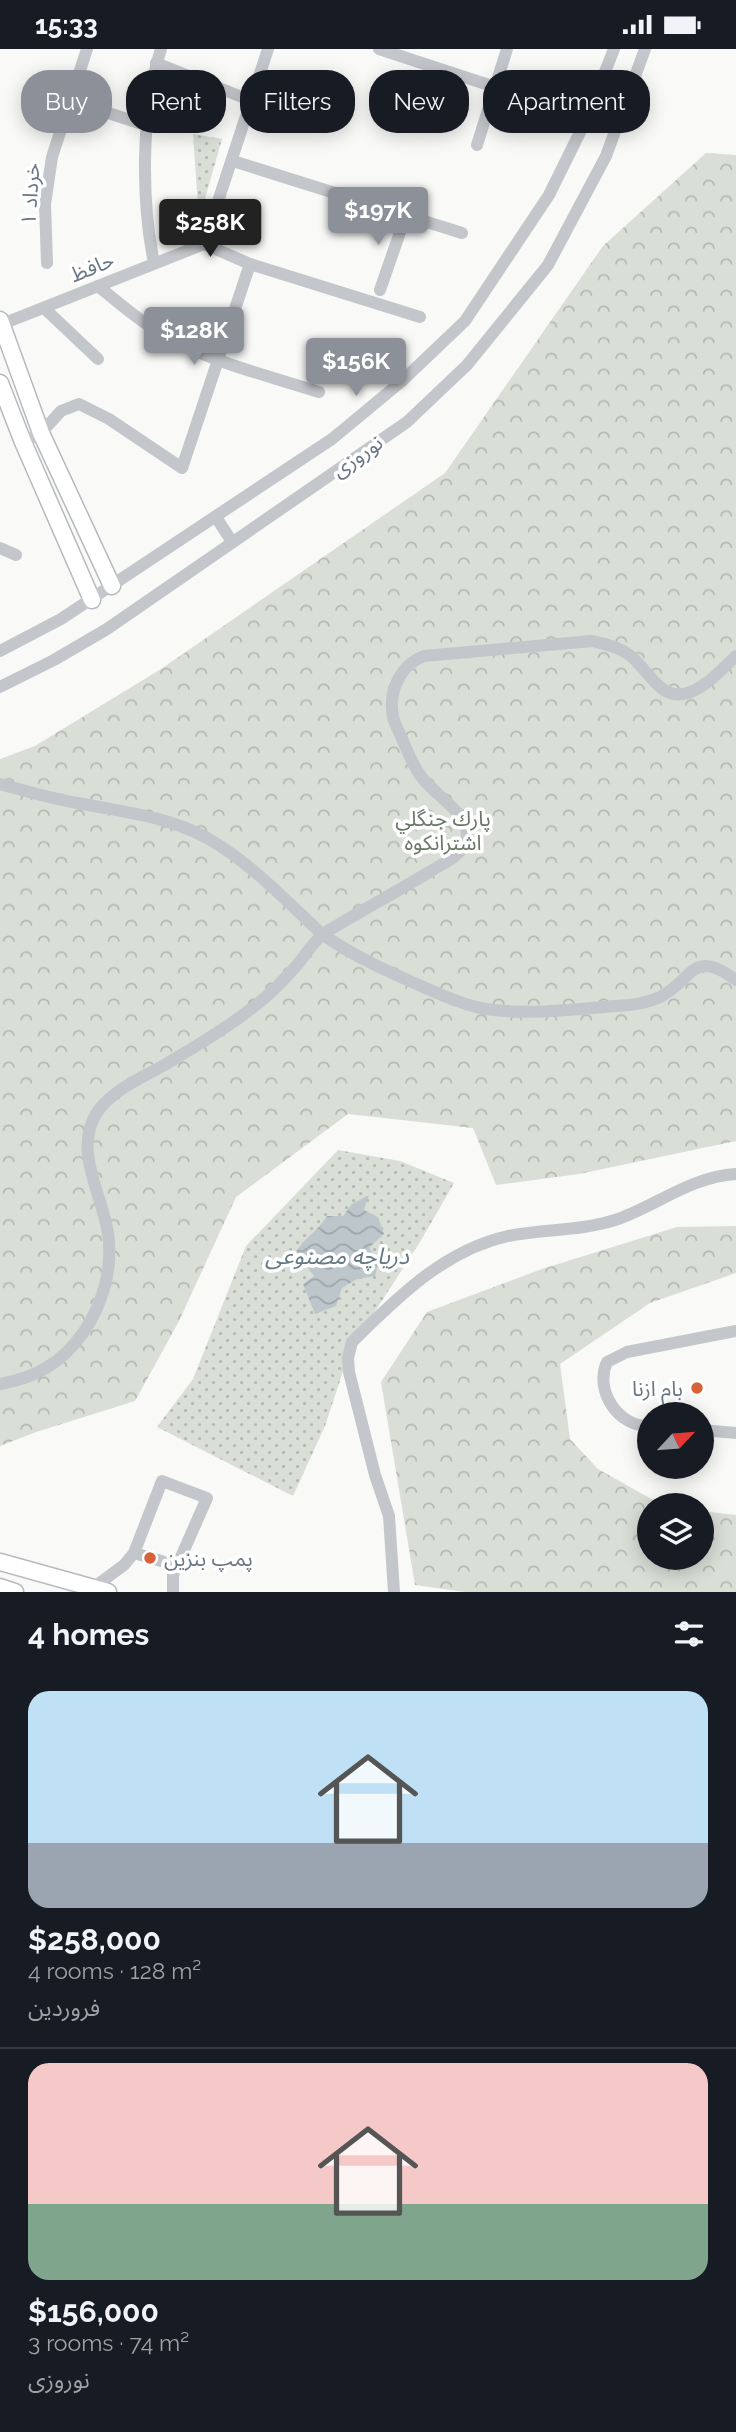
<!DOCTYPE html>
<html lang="en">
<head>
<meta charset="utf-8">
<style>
  :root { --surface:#171b24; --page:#20242c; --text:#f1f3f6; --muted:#9ea1a6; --line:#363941; --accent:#8c9099 }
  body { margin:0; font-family:Raleway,"Noto Sans Arabic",sans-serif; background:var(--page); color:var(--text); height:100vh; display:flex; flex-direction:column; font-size:26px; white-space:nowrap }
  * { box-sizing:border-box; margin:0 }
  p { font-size:23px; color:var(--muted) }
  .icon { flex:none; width:38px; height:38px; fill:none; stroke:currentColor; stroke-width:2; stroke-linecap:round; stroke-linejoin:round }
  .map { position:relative; height:1543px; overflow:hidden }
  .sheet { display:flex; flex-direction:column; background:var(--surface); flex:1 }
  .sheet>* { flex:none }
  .hud { position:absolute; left:21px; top:21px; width:695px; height:63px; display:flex; gap:14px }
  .needle { width:46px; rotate:64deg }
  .controls { position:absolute; left:637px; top:1353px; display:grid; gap:14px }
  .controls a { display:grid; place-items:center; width:77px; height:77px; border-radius:50%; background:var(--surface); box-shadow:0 4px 18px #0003; font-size:35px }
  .price { position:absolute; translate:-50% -60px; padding:0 16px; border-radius:7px; background:var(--accent); color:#fff; font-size:23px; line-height:46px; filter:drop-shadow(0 2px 4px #0008) }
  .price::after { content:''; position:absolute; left:50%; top:42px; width:21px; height:16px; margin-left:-10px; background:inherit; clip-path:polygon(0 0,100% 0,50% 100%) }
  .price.selected { background:#222; color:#fff }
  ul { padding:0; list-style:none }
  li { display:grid; align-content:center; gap:14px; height:371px; padding:0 28px }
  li+li { border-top:2px solid var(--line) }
  li span { display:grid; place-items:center; height:217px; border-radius:21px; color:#555 }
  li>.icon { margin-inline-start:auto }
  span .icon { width:126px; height:126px; fill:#fffc; stroke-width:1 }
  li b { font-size:30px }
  h2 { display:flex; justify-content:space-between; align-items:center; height:84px; padding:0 28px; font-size:30px }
  .pill { padding:0 24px; border-radius:28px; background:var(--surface); box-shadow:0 4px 18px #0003; font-size:24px; line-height:63px }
  .pill.selected { background:var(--accent); color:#fff }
  .status { display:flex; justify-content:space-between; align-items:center; height:49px; padding:0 35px; background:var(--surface); direction:ltr }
  .status svg { height:19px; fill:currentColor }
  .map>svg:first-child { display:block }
</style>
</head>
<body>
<div class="status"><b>15:33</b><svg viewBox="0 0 49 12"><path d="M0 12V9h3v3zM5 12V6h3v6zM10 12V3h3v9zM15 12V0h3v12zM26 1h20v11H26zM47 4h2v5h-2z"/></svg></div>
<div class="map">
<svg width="736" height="1543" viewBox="0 0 736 1543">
  <defs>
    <pattern id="green-dots" width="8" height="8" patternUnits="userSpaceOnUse" patternTransform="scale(1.75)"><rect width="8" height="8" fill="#d9ded6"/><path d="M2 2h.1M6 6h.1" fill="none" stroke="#b4b9b3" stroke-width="1.8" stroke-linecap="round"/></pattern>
    <pattern id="forest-crowns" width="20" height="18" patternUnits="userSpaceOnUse" patternTransform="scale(1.75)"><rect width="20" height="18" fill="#d9ded6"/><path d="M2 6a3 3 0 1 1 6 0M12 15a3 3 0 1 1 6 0" fill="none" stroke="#b4b9b3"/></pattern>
    <pattern id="water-waves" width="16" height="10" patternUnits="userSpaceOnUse" patternTransform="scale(1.75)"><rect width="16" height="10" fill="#bdc6cb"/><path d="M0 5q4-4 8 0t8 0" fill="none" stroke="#9ea6aa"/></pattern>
  </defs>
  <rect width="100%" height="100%" fill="#f9f9f7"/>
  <g fill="url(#green-dots)">
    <polygon points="193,85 222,90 199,171"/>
    <polygon points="338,1101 400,1112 454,1134 420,1193 350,1301 325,1377 293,1447 157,1378 193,1330 246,1197"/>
  </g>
  <g fill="url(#forest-crowns)">
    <polygon points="706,104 736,106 736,1092 579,1125 496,1136 473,1079 348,1065 236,1148 179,1272 135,1352 36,1383 0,1397 0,710 35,697 161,620 445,424 603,197"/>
    <polygon points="736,1177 736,1224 650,1254 560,1315 570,1390 598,1420 662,1456 649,1456 649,1508 702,1508 702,1462 736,1466 736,1543 465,1543 415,1536 381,1333 427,1263 542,1220 677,1178"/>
  </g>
  <path fill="url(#water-waves)" d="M 369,1146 L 364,1161 L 378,1168 L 384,1185 L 369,1199 L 379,1212 L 375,1227 L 357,1230 L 342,1239 L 336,1257 L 315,1265 L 303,1235 L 314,1227 L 296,1203 C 305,1188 317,1183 327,1167 L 343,1167 L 352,1155 Z"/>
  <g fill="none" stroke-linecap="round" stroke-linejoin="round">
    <g stroke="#b6babe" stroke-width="19">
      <g id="major">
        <polyline points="0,271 41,384 112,537"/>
        <polyline points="0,334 23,393 92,551"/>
        <polyline points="0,1513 108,1543"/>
        <polyline points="0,1538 15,1543"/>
      </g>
    </g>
    <g stroke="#c3c6ca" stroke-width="12">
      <polyline points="379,0 495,38"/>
      <polyline points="156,14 252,52"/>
      <polyline points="69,51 148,77"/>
      <polyline points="477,96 507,0"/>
      <polyline points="233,112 462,184"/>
      <polyline points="204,195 250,215 420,268"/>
      <polyline points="47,214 45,155 52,108 87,0"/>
      <path d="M 154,214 C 141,150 141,62 161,0"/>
      <path d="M 98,237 C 120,255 142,274 167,288 C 214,314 269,327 319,343"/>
      <polyline points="380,241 406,166"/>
      <polyline points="44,259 98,310"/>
      <polyline points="0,276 204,195 268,0"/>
      <polyline points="23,393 41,384 61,362 79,355 109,370 182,419 250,215"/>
      <polyline points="216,468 232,493"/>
      <polyline points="0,499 16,506"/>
      <polyline points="0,602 61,570 332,390 402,332 465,272 549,146 586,71 614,0"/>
      <polyline points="0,638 54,611 107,580 407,373 467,316 548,216 606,107 645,0"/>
      <path d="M 0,735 C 26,742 52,750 78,754 C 123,763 167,767 207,789 C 250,813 286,852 322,885 C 353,907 387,922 421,937 C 442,946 463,956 486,960 C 532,967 583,959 629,956 C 639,955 651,952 660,948 C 693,932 691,898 736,931"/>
      <path d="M 0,1335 C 35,1329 62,1314 83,1284 C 103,1255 113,1220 108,1184 C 102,1145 72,1099 98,1062 C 114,1040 145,1027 168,1014 C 196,997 226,980 252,959 C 269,947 284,931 298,915 C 306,905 315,890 326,883 C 361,862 396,843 431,822 C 442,815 458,808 464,797 C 470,787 466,776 460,767 C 449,753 434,743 423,730 C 413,718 409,705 403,692 C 400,684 395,676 393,668 C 388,643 400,616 424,607 L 592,592 C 604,595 617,597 628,605 C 650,620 660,657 693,642 C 709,635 723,619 736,607"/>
      <path d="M 649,1377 C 618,1378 594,1341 607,1313 L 627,1303 L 736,1282"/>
      <polyline points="702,1381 736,1384"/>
      <polyline points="134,1504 178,1517"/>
      <polyline points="93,1539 124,1516 134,1504 162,1432 207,1449 173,1526 173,1543"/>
      <path d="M 394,1543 L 389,1467 L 375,1426 L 349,1323 L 348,1309 L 352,1293 C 397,1249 444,1201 508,1187 C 544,1180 583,1182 618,1170 C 659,1155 691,1128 736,1125"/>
    </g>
    <use href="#major" stroke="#fff" stroke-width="16"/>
  </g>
  <g fill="#d86237" stroke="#fff" stroke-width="2.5">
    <circle cx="697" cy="1339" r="7"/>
    <circle cx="150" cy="1509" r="7"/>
  </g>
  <g text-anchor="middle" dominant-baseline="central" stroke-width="7" stroke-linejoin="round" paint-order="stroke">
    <g font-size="21" fill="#6a7886" stroke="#fff">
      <text transform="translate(30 145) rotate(-86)">خرداد ۱</text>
      <text transform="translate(92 218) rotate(-22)">حافظ</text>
      <text transform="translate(357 407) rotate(-35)">نوروزی</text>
    </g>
    <g font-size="21" fill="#677864" stroke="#fff">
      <text x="443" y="769">پارك جنگلي<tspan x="443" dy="24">اشترانكوه</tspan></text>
    </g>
    <g font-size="21" fill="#6a7886" stroke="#fff" text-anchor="end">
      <text x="683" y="1339">بام ازنا</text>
      <text x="164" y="1509" text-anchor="start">پمپ بنزین</text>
    </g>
    <g font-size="23" font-style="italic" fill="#667881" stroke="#fff">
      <text x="337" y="1206">دریاچه مصنوعی</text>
    </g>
  </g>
</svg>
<div class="controls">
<a><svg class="needle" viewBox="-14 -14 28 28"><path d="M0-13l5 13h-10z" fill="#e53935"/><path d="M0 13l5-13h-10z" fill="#9ea1a6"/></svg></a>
<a><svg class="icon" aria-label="layers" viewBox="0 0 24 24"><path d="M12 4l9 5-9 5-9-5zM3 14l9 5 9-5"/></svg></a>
</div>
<b class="price" style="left:378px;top:198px">$197K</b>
<b class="price selected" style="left:210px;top:210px">$258K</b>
<b class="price" style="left:194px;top:318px">$128K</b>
<b class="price" style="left:356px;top:349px">$156K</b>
<div class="hud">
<a class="pill selected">Buy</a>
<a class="pill">Rent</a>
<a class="pill">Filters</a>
<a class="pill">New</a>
<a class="pill">Apartment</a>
</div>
</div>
<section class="sheet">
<h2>4 homes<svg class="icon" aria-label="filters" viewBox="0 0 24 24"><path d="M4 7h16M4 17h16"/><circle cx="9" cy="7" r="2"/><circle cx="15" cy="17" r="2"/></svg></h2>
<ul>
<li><span style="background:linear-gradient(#bfe0f5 70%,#9aa5b1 0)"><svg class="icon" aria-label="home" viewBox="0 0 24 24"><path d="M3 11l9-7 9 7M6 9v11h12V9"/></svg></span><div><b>$258,000</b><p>4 rooms · 128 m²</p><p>فروردین</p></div></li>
<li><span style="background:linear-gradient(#f6c9c9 65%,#7fa58c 0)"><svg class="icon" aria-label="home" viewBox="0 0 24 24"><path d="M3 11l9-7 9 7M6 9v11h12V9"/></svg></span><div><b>$156,000</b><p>3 rooms · 74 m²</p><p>نوروزی</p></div></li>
</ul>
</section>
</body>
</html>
